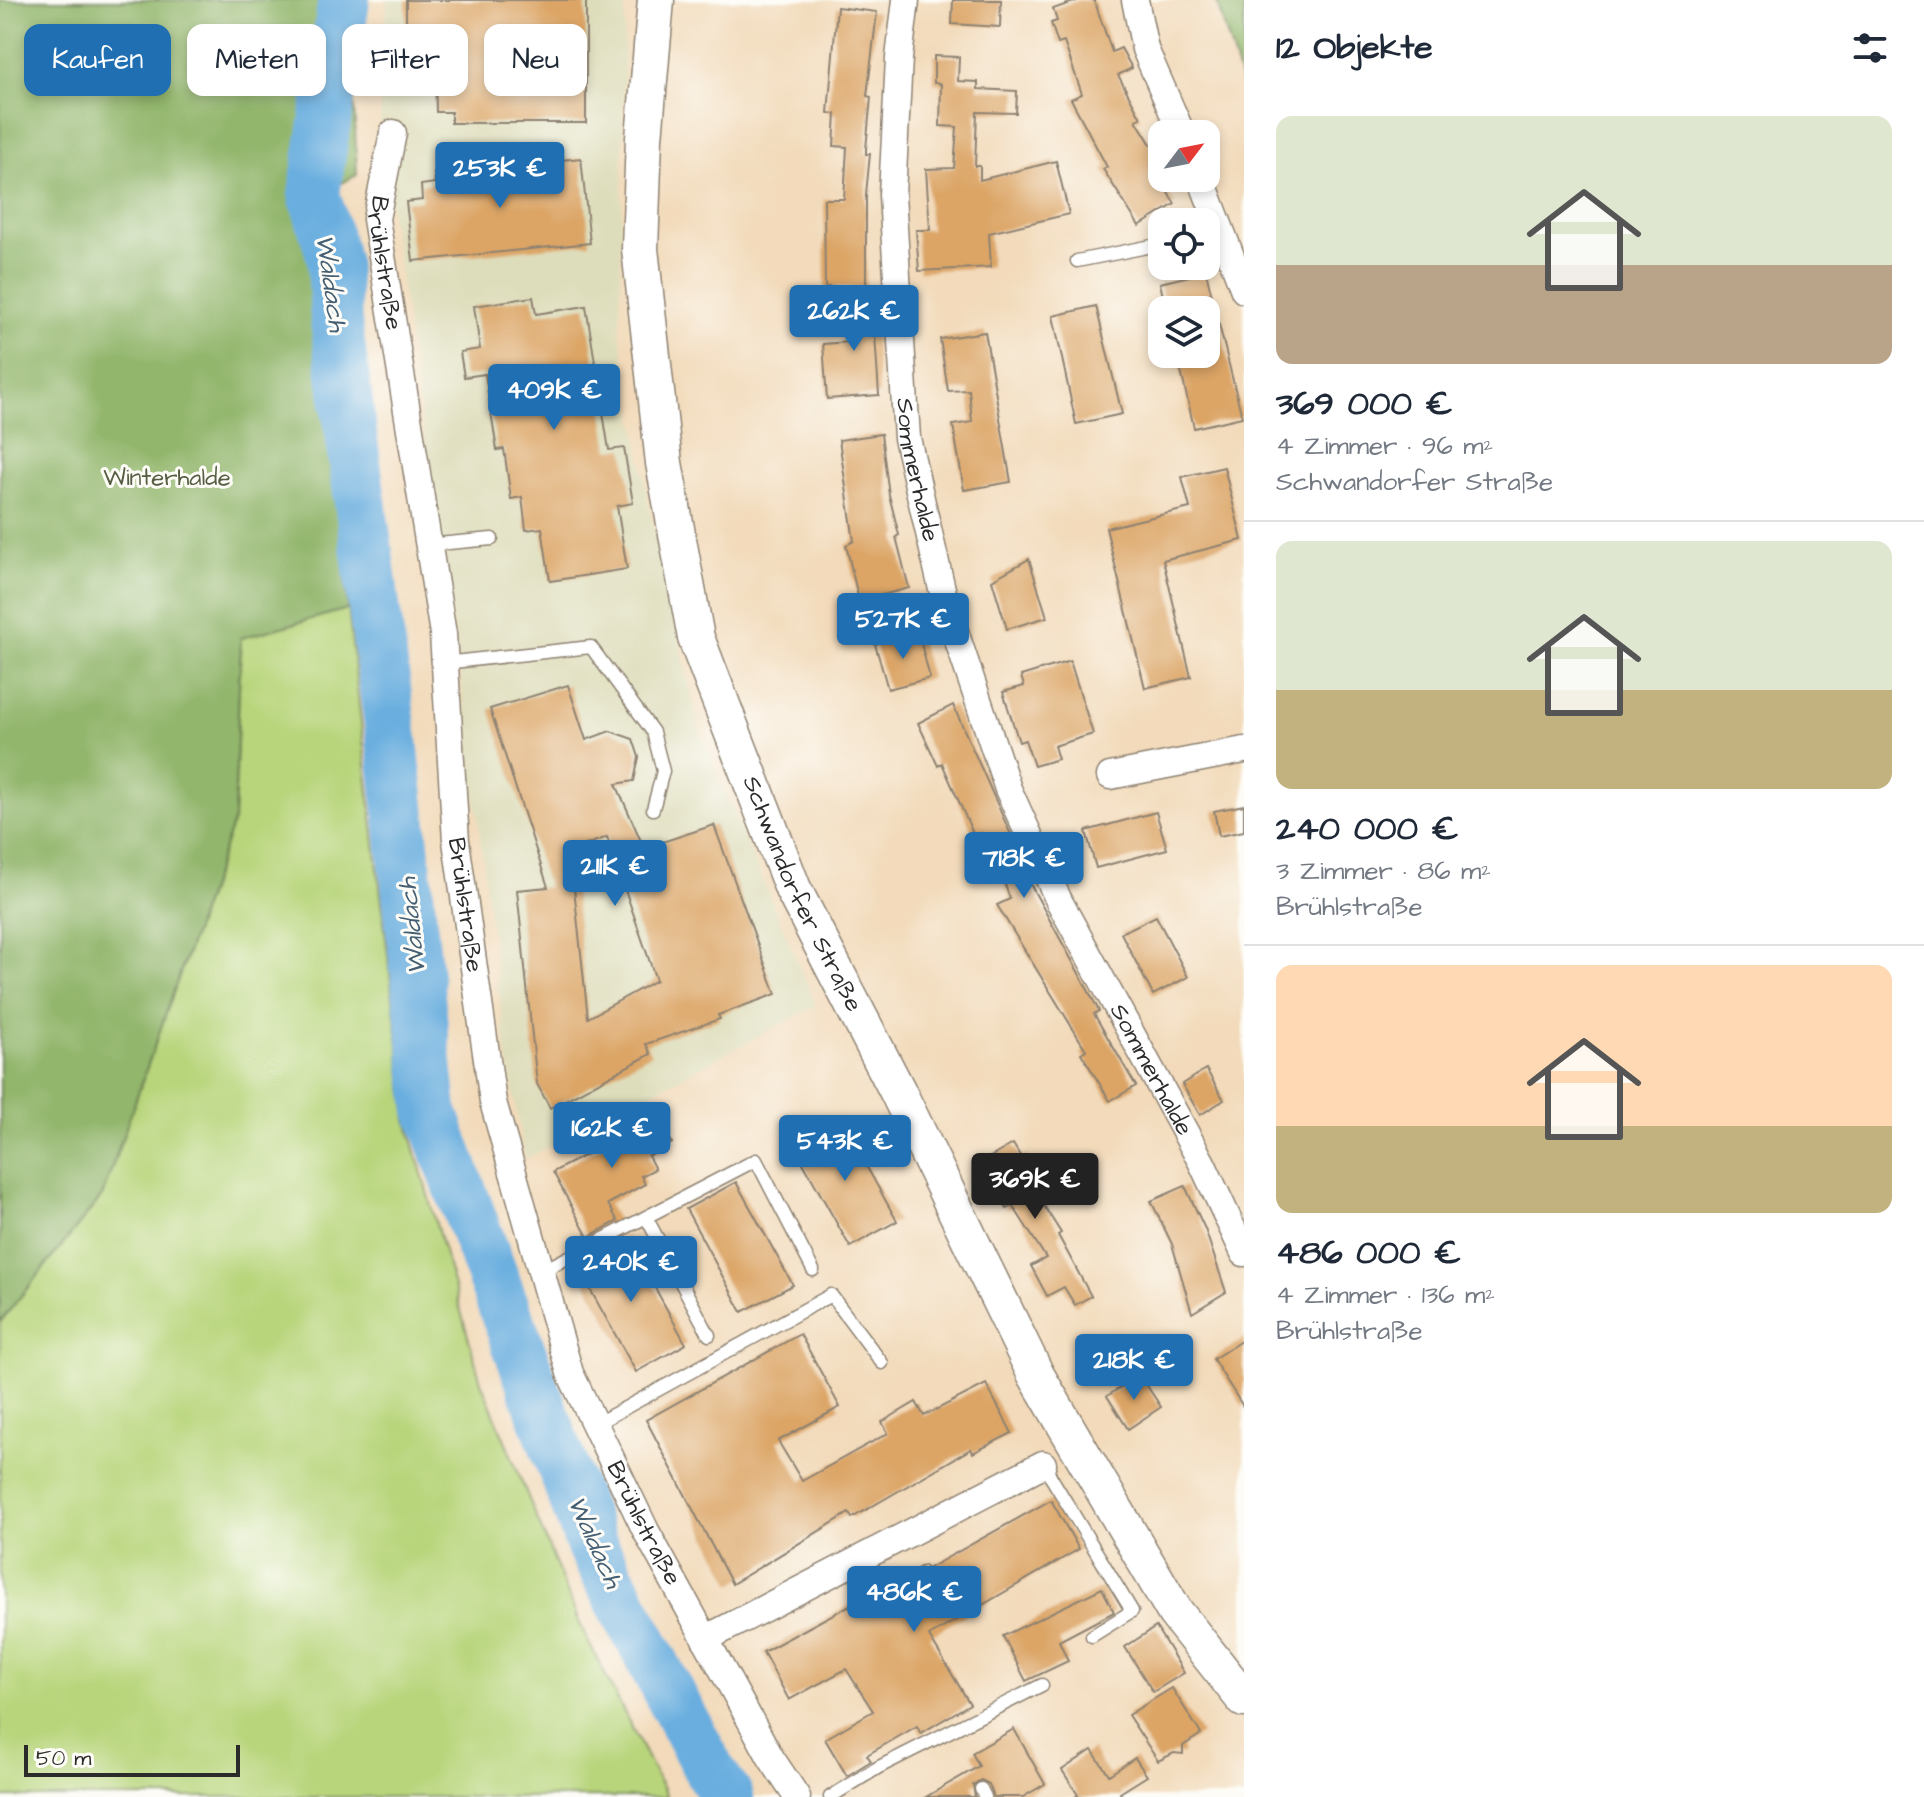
<!DOCTYPE html>
<html lang="de">
<head>
<meta charset="utf-8">
<style>
  :root { --surface:#fff; --page:#f2f2f3; --text:#1f2937; --muted:#747a83; --line:#e0e1e3; --accent:#1f6fb2 }
  body { margin:0; font-family:"Architects Daughter",sans-serif; background:var(--page); color:var(--text); height:100vh; display:flex; flex-direction:column; font-size:30px; white-space:nowrap }
  * { box-sizing:border-box; margin:0 }
  p { font-size:26px; color:var(--muted) }
  .icon { flex:none; width:44px; height:44px; fill:none; stroke:currentColor; stroke-width:2; stroke-linecap:round; stroke-linejoin:round }
  .map { position:relative; flex:1; overflow:hidden }
  .drawer { display:flex; flex-direction:column; background:var(--surface); width:680px }
  .drawer>* { flex:none }
  .banner { position:absolute; left:24px; top:24px; width:760px; height:72px; display:flex; gap:16px }
  .needle { width:52px; rotate:58deg }
  .tools { position:absolute; left:1148px; top:120px; display:grid; gap:16px }
  .tools a { display:grid; place-items:center; width:72px; height:72px; border-radius:16px; background:var(--surface); box-shadow:0 4px 12px #0003; font-size:40px }
  .scale { position:absolute; left:24px; bottom:20px; width:216px; box-sizing:border-box; padding-left:8px; border:4px solid #2b2b2b; border-top:0; font-size:22px; line-height:28px; white-space:nowrap; color:#2b2b2b; -webkit-text-stroke:6px #fdfcf7; paint-order:stroke }
  .price { position:absolute; translate:-50% -68px; padding:0 18px; border-radius:8px; background:var(--accent); color:#fff; font-size:26px; line-height:52px; filter:drop-shadow(0 2px 4px #0008) }
  .price::after { content:''; position:absolute; left:50%; top:48px; width:24px; height:18px; margin-left:-12px; background:inherit; clip-path:polygon(0 0,100% 0,50% 100%) }
  .price.selected { background:#222; color:#fff }
  ul { padding:0; list-style:none }
  li { display:grid; align-content:center; gap:16px; height:424px; padding:0 32px }
  li+li { border-top:2px solid var(--line) }
  li span { display:grid; place-items:center; height:248px; border-radius:16px; color:#555 }
  li>.icon { margin-inline-start:auto }
  span .icon { width:144px; height:144px; fill:#fffc; stroke-width:1 }
  li b { font-size:34px }
  h2 { display:flex; justify-content:space-between; align-items:center; height:96px; padding:0 32px; font-size:34px }
  .pill { padding:0 28px; border-radius:16px; background:var(--surface); box-shadow:0 4px 12px #0003; font-size:28px; line-height:72px }
  .pill.selected { background:var(--accent); color:#fff }
  main { display:flex; flex:1; min-height:0 }
  .map>svg:first-child { display:block }
</style>
</head>
<body>
<main>
<div class="map">
<svg width="1244" height="1797" viewBox="0 0 1244 1797">
  <rect width="100%" height="100%" fill="#fdfcf7"/>
  <filter id="ink" filterUnits="userSpaceOnUse"><feTurbulence type="fractalNoise" baseFrequency=".0125" numOctaves="2"/><feDisplacementMap in="SourceGraphic" scale="16" xChannelSelector="R" yChannelSelector="G"/><feConvolveMatrix kernelMatrix="1 2 1 2 8 2 1 2 1" color-interpolation-filters="sRGB"/></filter>
  <filter id="wash" filterUnits="userSpaceOnUse"><feTurbulence type="fractalNoise" baseFrequency=".006" numOctaves="4" result="noise"/><feDisplacementMap in="SourceGraphic" scale="32" xChannelSelector="R" yChannelSelector="G"/><feGaussianBlur stdDeviation="1.8" result="paint"/><feColorMatrix in="noise" values="0 0 0 0 0 0 0 0 0 0 0 0 0 0 0 0 0 1.4 0 .05"/><feComposite in="paint" operator="in"/></filter>
  <g filter="url(#wash)">
    <rect width="100%" height="100%" fill="#f2daba"/>
    <polygon fill="#deddbb" points="387,0 625,0 620,332 648,501 700,733 816,1006 525,1159 506,1051 461,680 379,135"/>
    <polygon fill="#b8d57c" stroke="#728054" stroke-width="2" points="348,609 407,1121 481,1382 583,1631 667,1797 0,1797 0,1322 102,1196 234,819 241,638"/>
    <g fill="#92b66c" stroke="#5e704c" stroke-width="2">
      <polygon points="0,0 360,0 352,56 357,175 301,205 314,257 348,609 241,638 234,819 102,1196 0,1322"/>
      <polygon points="1216,0 1244,0 1244,90"/>
    </g>
    <g fill="none" stroke-linecap="round" stroke-linejoin="round">
      <polyline stroke="#69aedf" stroke-width="52" points="344,0 314,194 333,258 336,321 392,740 431,1110 592,1546 711,1773 728,1797"/>
    </g>
    <g id="blocks">
      <g fill="#dca566" fill-rule="evenodd">
        <polygon points="406,0 586,0 586,123 451,123 451,112 436,112 435,72 406,71"/>
        <polygon points="953,0 1001,0 1000,27 952,24"/>
        <polygon points="1079,0 1094,0 1112,52 1121,48 1132,68 1118,75 1141,118 1136,120 1160,159 1151,165 1175,204 1139,226 1103,169 1107,167 1071,99 1082,94 1064,42 1058,44 1051,23 1057,21 1053,9"/>
        <polygon points="837,7 877,12 867,96 871,97 866,149 866,154 870,154 866,194 866,287 825,287 824,199 844,199 847,147 834,146 836,114 828,113"/>
        <polygon points="934,56 959,57 958,81 978,82 978,89 1017,91 1016,113 977,112 975,166 980,166 980,180 1056,161 1069,214 989,233 991,267 919,271 916,230 930,230 926,169 954,168 957,127 940,126 941,84 934,83"/>
        <polygon points="581,158 590,243 413,261 406,202 422,200 421,185 435,183 434,173"/>
        <polygon points="1206,272 1242,417 1194,428 1177,354 1206,354 1206,310 1166,310 1160,283"/>
        <polygon points="872,290 879,395 827,399 823,344 850,342 847,291"/>
        <polygon points="533,297 536,314 586,306 609,450 624,448 633,503 617,506 627,569 550,581 542,528 526,530 522,497 511,499 504,449 497,450 485,374 464,377 460,352 480,349 474,306"/>
        <polygon points="1096,306 1122,414 1076,424 1053,316"/>
        <polygon points="985,332 1011,482 964,490 953,425 972,422 969,390 948,391 940,339"/>
        <polygon points="881,434 889,495 899,535 896,537 909,588 859,601 846,545 854,541 839,440"/>
        <polygon points="1224,467 1242,540 1163,560 1191,677 1145,688 1106,528 1190,508 1182,477"/>
        <polygon points="1029,559 1047,617 1007,629 992,580"/>
        <polygon points="918,632 930,678 888,689 875,644"/>
        <polygon points="1070,661 1093,734 1054,746 1058,759 1034,766 1025,740 1019,742 1003,692 1024,686 1021,676"/>
        <path d="M 568,685 L 586,740 L 610,731 L 633,739 L 639,757 L 634,781 L 616,784 L 644,848 L 714,825 L 776,994 L 718,1015 L 720,1019 L 646,1044 L 651,1054 L 550,1108 L 537,1084 L 517,890 L 548,887 L 490,709 ZM 607,837 L 656,980 L 588,1018 L 570,851 Z"/>
        <polygon points="953,705 1016,846 1011,849 1087,988 1099,1011 1094,1014 1136,1086 1110,1101 1081,1053 1086,1050 997,905 1010,899 1005,885 981,833 974,836 942,763 938,766 918,723"/>
        <polygon points="1244,805 1244,831 1219,836 1214,811"/>
        <polygon points="1156,812 1167,849 1096,868 1086,831"/>
        <polygon points="1156,916 1188,977 1153,995 1121,933"/>
        <polygon points="1206,1069 1224,1100 1200,1115 1182,1084"/>
        <polygon points="653,1108 672,1143 648,1156 655,1169 641,1176 645,1184 608,1204 618,1221 588,1237 553,1172 610,1142 606,1133"/>
        <polygon points="840,1119 897,1221 850,1247 793,1145"/>
        <polygon points="1013,1144 1022,1159 1027,1156 1045,1187 1036,1193 1061,1233 1058,1235 1091,1296 1075,1305 1064,1287 1047,1296 1031,1266 1046,1258 1013,1206 1007,1209 980,1163"/>
        <polygon points="736,1182 793,1285 742,1312 686,1209"/>
        <polygon points="1185,1186 1205,1229 1226,1292 1192,1313 1172,1244 1151,1201"/>
        <polygon points="627,1237 686,1344 636,1372 576,1264"/>
        <polygon points="800,1334 840,1407 778,1441 802,1481 888,1433 882,1422 916,1402 924,1416 986,1384 1012,1433 973,1453 971,1449 852,1518 849,1513 732,1584 646,1420"/>
        <polygon points="1244,1339 1244,1408 1213,1359"/>
        <polygon points="1140,1375 1161,1407 1128,1429 1107,1396"/>
        <polygon points="1051,1500 1079,1549 929,1636 970,1704 921,1733 917,1726 867,1755 871,1761 847,1776 825,1739 873,1711 846,1669 789,1700 763,1652 924,1565 927,1569"/>
        <polygon points="1102,1588 1114,1612 1059,1641 1068,1661 1026,1681 1003,1636"/>
        <polygon points="1156,1627 1184,1673 1153,1692 1125,1647"/>
        <polygon points="1172,1688 1201,1734 1183,1746 1183,1754 1174,1753 1158,1761 1128,1715"/>
        <polygon points="1014,1729 1045,1784 1023,1797 994,1797 989,1784 981,1780 973,1785 975,1797 926,1797 979,1766 972,1753"/>
        <polygon points="1092,1750 1109,1775 1135,1758 1147,1776 1120,1793 1123,1797 1075,1797 1078,1795 1062,1770"/>
      </g>
    </g>
  </g>
  <g filter="url(#ink)">
    <use href="#blocks" fill-opacity="0" stroke="#8e8272" stroke-width="2"/>
    <g fill="none" stroke-linecap="round" stroke-linejoin="round">
      <g stroke="#8e8272" stroke-width="15">
        <g id="service">
          <polyline points="1077,261 1162,244"/>
          <polyline points="427,545 492,539"/>
          <polyline points="444,663 591,647 653,732 663,771 653,809"/>
          <polyline points="646,1217 709,1335"/>
          <polyline points="542,1271 756,1160 813,1270"/>
          <polyline points="594,1425 831,1295 882,1363"/>
          <polyline points="1043,1464 1132,1611 1092,1636"/>
          <polyline points="981,1789 985,1797"/>
          <polyline points="830,1797 879,1767 1042,1685"/>
        </g>
      </g>
      <g stroke="#8e8272" stroke-width="29">
        <g id="minor">
          <path id="s1" d="M 906,0 L 899,58 L 892,195 L 907,438 L 945,602 L 1008,789 L 1059,901 L 1202,1163 L 1244,1253"/>
          <polyline points="1135,0 1145,49 1182,134"/>
          <path id="s2" d="M 393,133 L 376,219 L 443,634 L 456,841 L 493,1102 L 570,1373 L 646,1531 L 771,1758 L 797,1797"/>
          <polyline points="1201,178 1244,290"/>
          <polyline points="1110,776 1244,750"/>
          <polyline points="705,1639 1043,1464"/>
        </g>
      </g>
      <g stroke="#8e8272" stroke-width="39">
        <g id="secondary">
          <path id="s3" d="M 656,0 L 644,138 L 640,249 L 664,463 L 696,638 L 793,889 L 897,1090 L 1036,1375 L 1175,1612 L 1244,1699"/>
        </g>
      </g>
      <use href="#service" stroke="#fff" stroke-width="12"/>
      <use href="#minor" stroke="#fff" stroke-width="26"/>
      <use href="#secondary" stroke="#fff" stroke-width="36"/>
    </g>
  </g>
  <g text-anchor="middle" dominant-baseline="central" stroke-width="6" stroke-linejoin="round" paint-order="stroke">
    <g font-size="24" fill="#2b2b2b" stroke="#fdfcf7">
      <text stroke="none"><textPath href="#s2" startOffset="132">Brühlstraße</textPath></text>
      <text stroke="none"><textPath href="#s1" startOffset="472">Sommerhalde</textPath></text>
      <text stroke="none"><textPath href="#s3" startOffset="920">Schwandorfer Straße</textPath></text>
      <text stroke="none"><textPath href="#s2" startOffset="780">Brühlstraße</textPath></text>
      <text stroke="none"><textPath href="#s1" startOffset="1120">Sommerhalde</textPath></text>
      <text stroke="none"><textPath href="#s2" startOffset="1428">Brühlstraße</textPath></text>
    </g>
    <g font-size="24" fill="#555e43" stroke="#fdfcf7">
      <text x="167" y="478">Winterhalde</text>
    </g>
    <g font-size="26" font-style="italic" fill="#445f73" stroke="#fdfcf7">
      <text transform="translate(331 283) rotate(82)">Waldach</text>
      <text transform="translate(412 926) rotate(-96)">Waldach</text>
      <text transform="translate(595 1542) rotate(66)">Waldach</text>
    </g>
  </g>
</svg>
<div class="tools">
<a><svg class="needle" viewBox="-14 -14 28 28"><path d="M0-13l5 13h-10z" fill="#e53935"/><path d="M0 13l5-13h-10z" fill="#747a83"/></svg></a>
<a><svg class="icon" aria-label="locate" viewBox="0 0 24 24"><circle cx="12" cy="12" r="6"/><path d="M12 2v4M12 18v4M2 12h4M18 12h4"/></svg></a>
<a><svg class="icon" aria-label="layers" viewBox="0 0 24 24"><path d="M12 4l9 5-9 5-9-5zM3 14l9 5 9-5"/></svg></a>
</div>
<div class="scale">50 m</div>
<b class="price" style="left:500px;top:210px">253K €</b>
<b class="price" style="left:854px;top:353px">262K €</b>
<b class="price" style="left:554px;top:432px">409K €</b>
<b class="price" style="left:903px;top:661px">527K €</b>
<b class="price" style="left:1024px;top:900px">718K €</b>
<b class="price" style="left:615px;top:908px">211K €</b>
<b class="price" style="left:612px;top:1170px">162K €</b>
<b class="price" style="left:845px;top:1183px">543K €</b>
<b class="price selected" style="left:1035px;top:1221px">369K €</b>
<b class="price" style="left:631px;top:1304px">240K €</b>
<b class="price" style="left:1134px;top:1402px">218K €</b>
<b class="price" style="left:914px;top:1634px">486K €</b>
<div class="banner">
<a class="pill selected">Kaufen</a>
<a class="pill">Mieten</a>
<a class="pill">Filter</a>
<a class="pill">Neu</a>
</div>
</div>
<section class="drawer">
<h2>12 Objekte<svg class="icon" aria-label="filters" viewBox="0 0 24 24"><path d="M4 7h16M4 17h16"/><circle cx="9" cy="7" r="2"/><circle cx="15" cy="17" r="2"/></svg></h2>
<ul>
<li><span style="background:linear-gradient(#dfe7d0 60%,#b9a48a 0)"><svg class="icon" aria-label="home" viewBox="0 0 24 24"><path d="M3 11l9-7 9 7M6 9v11h12V9"/></svg></span><div><b>369 000 €</b><p>4 Zimmer · 96 m²</p><p>Schwandorfer Straße</p></div></li>
<li><span style="background:linear-gradient(#dfe7d0 60%,#c2b280 0)"><svg class="icon" aria-label="home" viewBox="0 0 24 24"><path d="M3 11l9-7 9 7M6 9v11h12V9"/></svg></span><div><b>240 000 €</b><p>3 Zimmer · 86 m²</p><p>Brühlstraße</p></div></li>
<li><span style="background:linear-gradient(#ffd9b3 65%,#c2b280 0)"><svg class="icon" aria-label="home" viewBox="0 0 24 24"><path d="M3 11l9-7 9 7M6 9v11h12V9"/></svg></span><div><b>486 000 €</b><p>4 Zimmer · 136 m²</p><p>Brühlstraße</p></div></li>
</ul>
</section>
</main>
</body>
</html>
